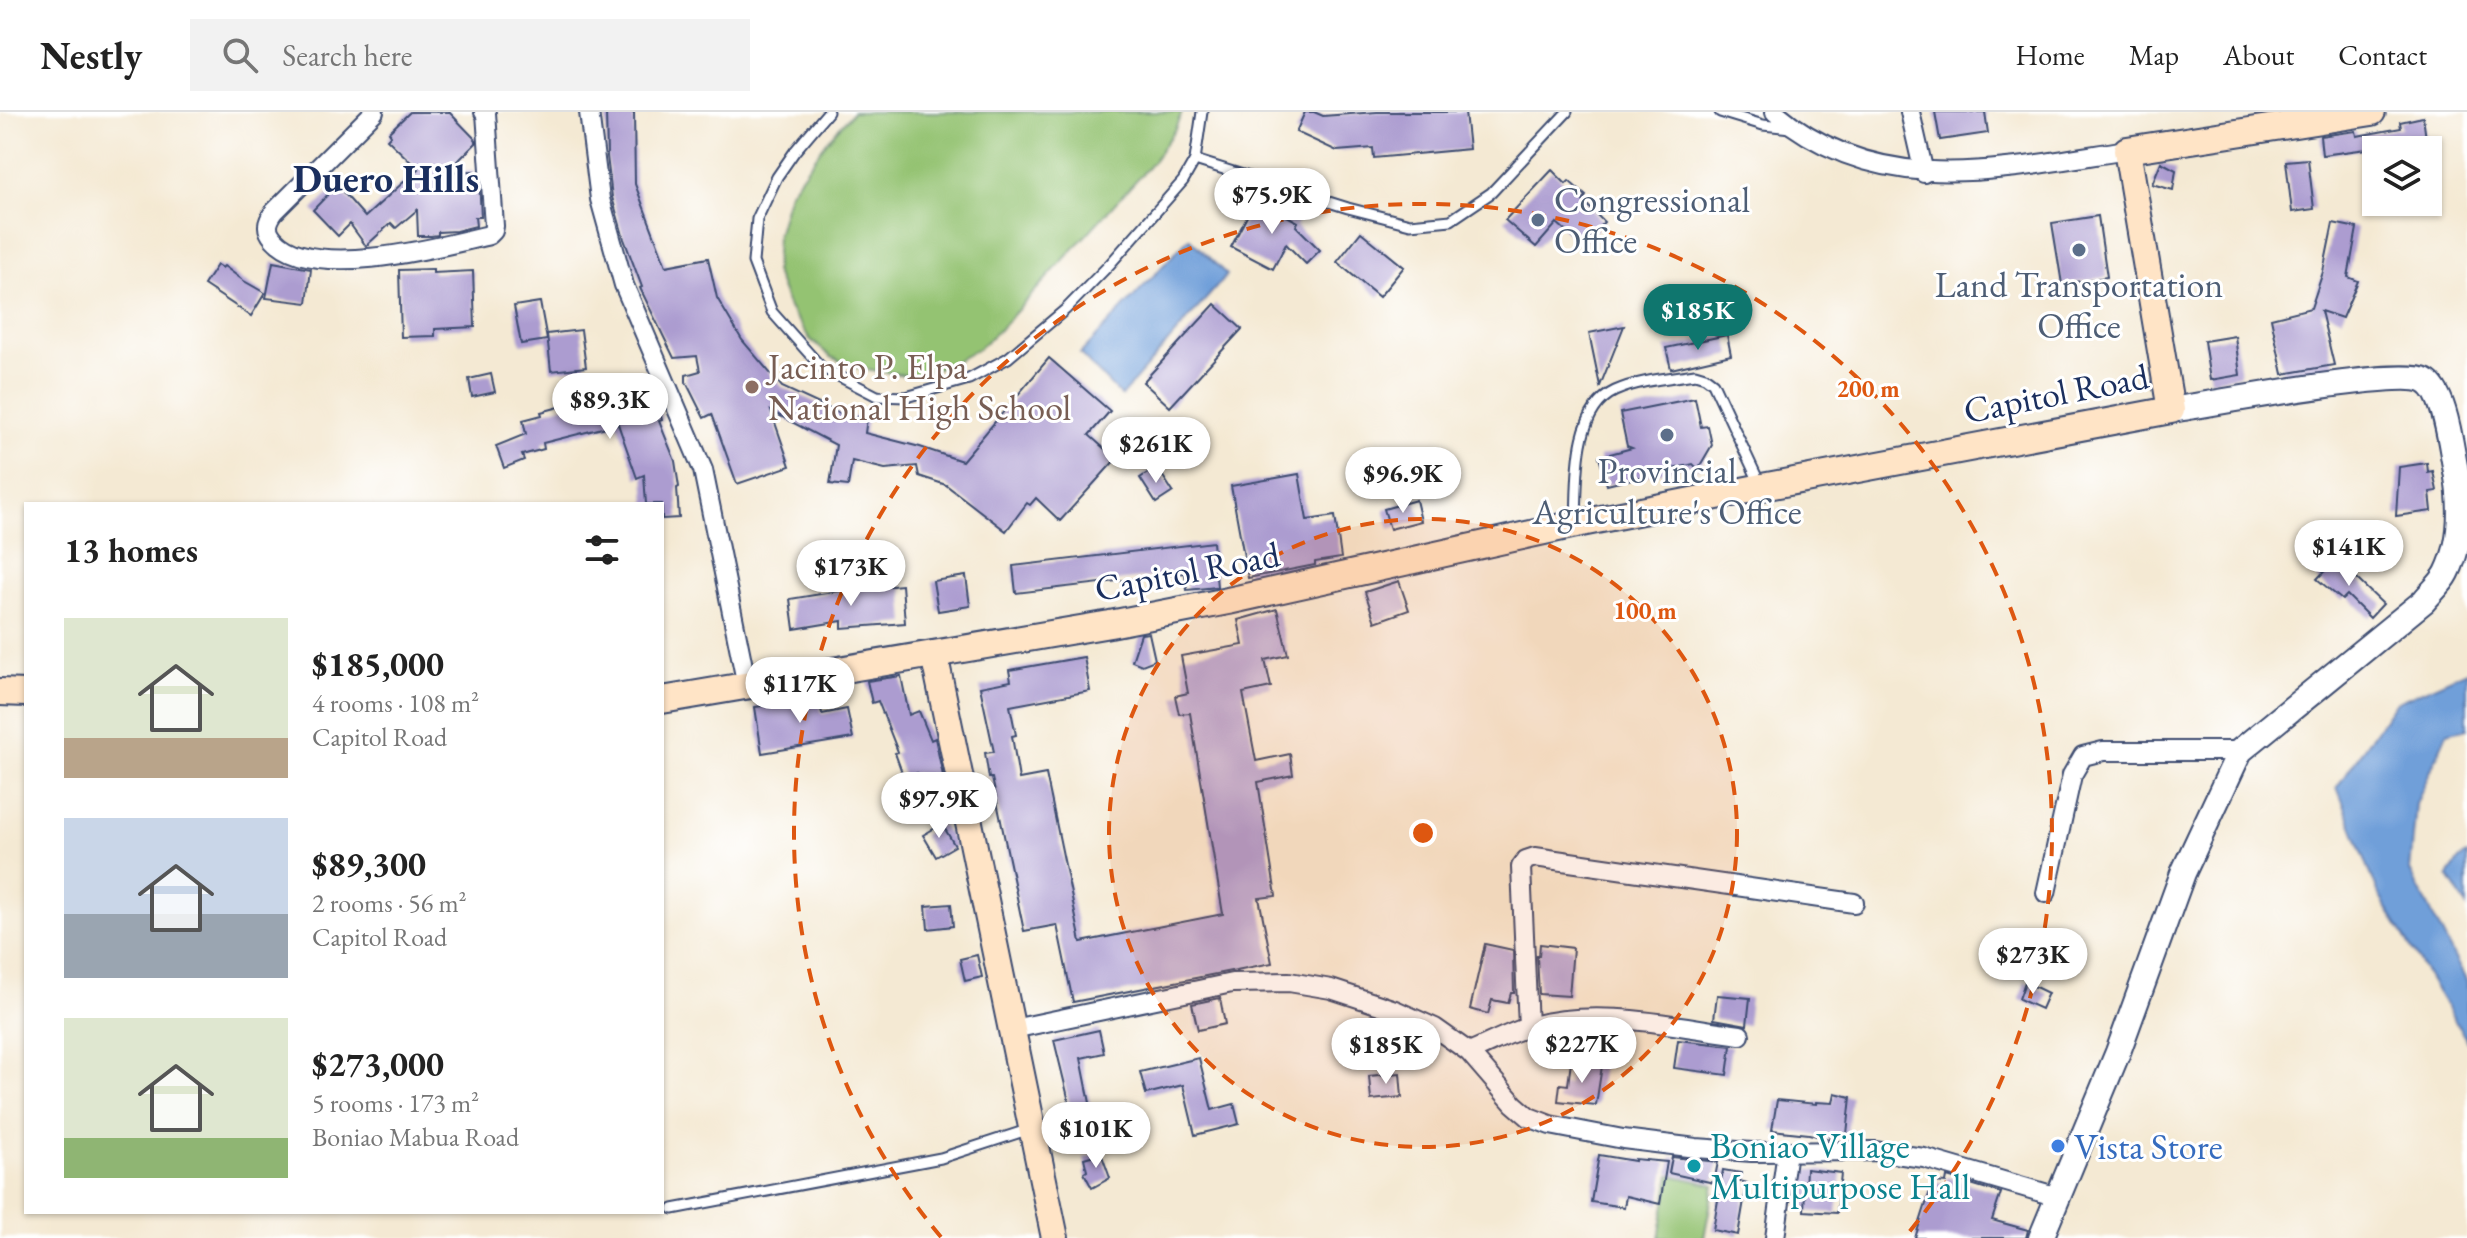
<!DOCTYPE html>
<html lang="en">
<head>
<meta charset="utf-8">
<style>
  :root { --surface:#fff; --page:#f2f2f2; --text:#222; --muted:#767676; --line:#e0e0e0; --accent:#0f766e }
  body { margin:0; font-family:"EB Garamond",serif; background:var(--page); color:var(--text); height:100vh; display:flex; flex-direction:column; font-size:30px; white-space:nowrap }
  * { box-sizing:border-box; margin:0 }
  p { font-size:26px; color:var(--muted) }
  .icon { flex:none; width:44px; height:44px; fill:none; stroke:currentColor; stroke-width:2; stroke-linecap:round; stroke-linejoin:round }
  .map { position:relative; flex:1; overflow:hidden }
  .side { position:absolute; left:24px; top:390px; width:640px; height:712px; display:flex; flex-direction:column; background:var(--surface); border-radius:0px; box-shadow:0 2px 6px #0004 }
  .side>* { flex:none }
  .fabs { position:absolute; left:2362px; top:24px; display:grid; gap:16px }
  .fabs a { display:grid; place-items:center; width:80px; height:80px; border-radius:0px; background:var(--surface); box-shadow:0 2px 6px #0004; font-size:40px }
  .price { position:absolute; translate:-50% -68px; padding:0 18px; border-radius:28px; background:#fff; color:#222; font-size:26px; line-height:52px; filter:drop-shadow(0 2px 4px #0008) }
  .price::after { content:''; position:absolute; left:50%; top:48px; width:24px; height:18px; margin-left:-12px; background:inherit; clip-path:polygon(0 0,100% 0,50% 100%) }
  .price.active { background:var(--accent); color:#fff }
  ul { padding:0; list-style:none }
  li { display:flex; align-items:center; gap:24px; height:200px; padding:0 40px }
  li span { display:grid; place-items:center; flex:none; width:224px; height:160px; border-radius:0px; color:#555 }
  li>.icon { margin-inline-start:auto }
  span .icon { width:96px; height:96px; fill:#fffc; stroke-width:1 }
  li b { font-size:34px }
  h2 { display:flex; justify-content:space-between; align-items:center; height:96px; padding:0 40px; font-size:34px }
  header { display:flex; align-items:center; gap:48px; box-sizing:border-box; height:112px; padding:0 40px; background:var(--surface); border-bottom:2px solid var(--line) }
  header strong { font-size:38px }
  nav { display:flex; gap:44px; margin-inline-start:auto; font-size:28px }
  .search { width:560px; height:72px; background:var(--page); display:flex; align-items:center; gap:20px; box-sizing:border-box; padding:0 28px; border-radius:0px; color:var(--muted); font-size:30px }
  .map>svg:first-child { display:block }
</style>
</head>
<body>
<header>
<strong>Nestly</strong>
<div class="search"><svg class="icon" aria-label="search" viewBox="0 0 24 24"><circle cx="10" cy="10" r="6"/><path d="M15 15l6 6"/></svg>Search here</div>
<nav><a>Home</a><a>Map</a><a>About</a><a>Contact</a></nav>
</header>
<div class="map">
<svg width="2467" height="1126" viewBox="0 0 2467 1126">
  <rect width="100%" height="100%" fill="#fff"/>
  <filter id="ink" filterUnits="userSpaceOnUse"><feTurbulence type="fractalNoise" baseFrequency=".0125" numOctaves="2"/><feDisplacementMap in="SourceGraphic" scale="16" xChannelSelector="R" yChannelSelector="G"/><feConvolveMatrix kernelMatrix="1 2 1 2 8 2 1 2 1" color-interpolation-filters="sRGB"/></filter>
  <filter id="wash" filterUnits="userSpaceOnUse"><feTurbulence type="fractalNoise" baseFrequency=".006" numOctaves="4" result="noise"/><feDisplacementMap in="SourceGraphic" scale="32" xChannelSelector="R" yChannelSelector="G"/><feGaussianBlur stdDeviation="1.8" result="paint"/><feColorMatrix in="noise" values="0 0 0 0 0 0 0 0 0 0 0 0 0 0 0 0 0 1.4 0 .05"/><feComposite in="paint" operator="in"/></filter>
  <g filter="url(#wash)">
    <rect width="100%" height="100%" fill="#f4e9d3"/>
    <g fill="#94c372" stroke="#587968" stroke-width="2">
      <polygon points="853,0 1182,0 1175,17 1152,51 1003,214 979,236 949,253 911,264 853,255 831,245 810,227 789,196 775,160 777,123 789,81 828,28"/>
      <polygon points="1670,1063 1714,1073 1704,1126 1659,1126"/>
    </g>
    <g fill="#709fd9" stroke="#46679c" stroke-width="2">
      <polygon points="1189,126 1227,163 1121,284 1080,242"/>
      <polygon points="2467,559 2467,616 2447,621 2416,692 2410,759 2467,870 2467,929 2379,783 2337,675 2395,591"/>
      <polygon points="2467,743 2467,794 2448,764 2459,748"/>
    </g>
    <g id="blocks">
      <g fill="#ac9cd0">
        <polygon points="410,0 449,0 476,28 476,31 447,60 474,59 475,67 479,67 481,105 475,105 476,114 456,119 438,120 438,123 431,124 418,124 417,98 396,116 391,111 366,134 350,112 338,124 313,98 337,73 365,105 418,57 387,27 391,23 389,20"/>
        <polygon points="606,0 634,0 635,72 666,154 708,146 717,186 742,228 782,275 845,304 867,306 865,321 920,335 962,349 1049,246 1110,299 1089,323 1116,347 1060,409 1036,386 1030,393 1027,391 1006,419 946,373 919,364 917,354 885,357 852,349 848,374 830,372 836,333 771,299 790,354 737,372 712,302 704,306 686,270 686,263 700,259 697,244 674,246 640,176 642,175 624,127 612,85 607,44"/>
        <polygon points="1305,0 1314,0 1323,4 1377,0 1465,0 1469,37 1374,46 1373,36 1337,39 1296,20"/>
        <polygon points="1935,0 1985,0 1988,21 1940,28"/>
        <polygon points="2423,5 2426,27 2397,33 2398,38 2374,36 2322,43 2320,24 2356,19 2357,24 2401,16 2400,10"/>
        <polygon points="2308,47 2314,97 2292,100 2286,49"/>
        <polygon points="2161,50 2176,58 2173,78 2152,72"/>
        <polygon points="1552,58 1566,72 1569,69 1586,84 1583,89 1604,110 1582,133 1557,111 1536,135 1505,108"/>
        <polygon points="1256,87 1298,110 1296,114 1320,138 1306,152 1286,132 1273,157 1231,135"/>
        <polygon points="2098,104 2107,165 2062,172 2052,111"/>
        <polygon points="2333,111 2357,116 2348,165 2358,169 2342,206 2321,199 2334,253 2283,262 2271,206 2311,196 2323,160"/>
        <polygon points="1361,120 1404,155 1379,185 1337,150"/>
        <polygon points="273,150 311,157 307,191 266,186"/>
        <polygon points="217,153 222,156 224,154 244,169 265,181 251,204 204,173"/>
        <polygon points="433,157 433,161 473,159 475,215 435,217 435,224 401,225 399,158"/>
        <polygon points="540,190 547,228 521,232 514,194"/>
        <polygon points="1215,192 1242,217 1170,295 1143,270"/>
        <polygon points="1624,214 1600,274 1589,221"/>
        <polygon points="581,218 586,255 551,259 547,222"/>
        <polygon points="1727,223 1731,243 1671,257 1666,236"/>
        <polygon points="2235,224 2240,263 2210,268 2204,229"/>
        <polygon points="491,262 495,280 472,285 469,267"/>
        <polygon points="655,281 662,308 659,309 675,349 679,375 677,376 679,406 662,407 662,392 646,392 644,363 637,366 618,312 543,331 544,337 522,343 524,348 504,356 496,334 526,322 523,308 542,303 541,300 600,284 603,294"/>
        <polygon points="1695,286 1701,315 1708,314 1712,333 1698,357 1693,352 1607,373 1599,345 1632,336 1627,334 1620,301"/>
        <polygon points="2427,351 2428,360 2433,359 2437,379 2430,380 2432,399 2396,404 2399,355"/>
        <polygon points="1157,355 1173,380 1156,391 1140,366"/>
        <polygon points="1299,362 1307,408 1335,404 1341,446 1315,450 1315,453 1248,466 1231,374"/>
        <polygon points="1416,388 1421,409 1390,417 1384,397"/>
        <polygon points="1213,430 1217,475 1187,478 1185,461 1016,481 1013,454"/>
        <polygon points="2336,447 2383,492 2370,506 2347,483 2342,488 2317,467"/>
        <polygon points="966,464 970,494 938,499 933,469"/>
        <polygon points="1399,469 1409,498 1375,510 1365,480"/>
        <polygon points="902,473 905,511 842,516 842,509 794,517 790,487 839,479"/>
        <polygon points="1277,497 1288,543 1265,548 1271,575 1243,581 1256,649 1290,642 1293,663 1258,670 1276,784 1259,786 1272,851 1073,890 1057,813 1024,819 992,666 989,666 985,641 994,640 980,575 1011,569 1009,558 1084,545 1090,579 1010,594 1016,623 1012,624 1019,667 1046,662 1081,830 1223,802 1190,601 1179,602 1175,584 1188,581 1181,544 1243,533 1238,508"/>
        <polygon points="1149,521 1155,548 1142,553 1132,549 1141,522"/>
        <polygon points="901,564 909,603 919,599 931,628 935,626 945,673 922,679 917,661 904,666 895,641 898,640 878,589 872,591 867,569"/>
        <polygon points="819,586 822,602 847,597 853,626 762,641 755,595"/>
        <polygon points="942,712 955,734 936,745 923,723"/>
        <polygon points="951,792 953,814 928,817 926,794"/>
        <polygon points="1485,832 1513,838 1514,881 1511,881 1508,891 1492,888 1488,902 1470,897"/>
        <polygon points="1540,832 1573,836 1569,884 1539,882 1537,844 1539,844"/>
        <polygon points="977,843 982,865 965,869 960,847"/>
        <polygon points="2025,870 2048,881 2041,897 2019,887"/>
        <polygon points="1717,883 1750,886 1747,913 1714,907"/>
        <polygon points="1220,886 1225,912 1198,918 1192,892"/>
        <polygon points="1099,918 1104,941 1081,946 1093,1006 1074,1010 1054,928"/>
        <polygon points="1678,928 1731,934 1727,963 1674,956"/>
        <polygon points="1199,946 1212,998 1234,992 1239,1012 1195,1023 1183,973 1146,982 1140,960"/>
        <polygon points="1571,950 1602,954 1596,993 1558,989 1560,972 1568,973"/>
        <polygon points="1400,961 1402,985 1371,988 1369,964"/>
        <polygon points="1835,981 1851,985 1847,1022 1830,1021 1829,1027 1809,1022 1772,1018 1777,988 1816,992 1816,990 1833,991"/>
        <polygon points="1101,1041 1110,1066 1092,1076 1084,1061 1087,1059 1084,1046"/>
        <polygon points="1599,1043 1635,1049 1635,1047 1667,1050 1660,1092 1626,1084 1624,1095 1591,1090"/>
        <polygon points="1672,1045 1718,1050 1714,1071 1669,1061"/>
        <polygon points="1806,1057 1841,1061 1837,1101 1804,1099"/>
        <polygon points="1723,1058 1741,1061 1740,1069 1747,1071 1738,1123 1713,1118"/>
        <polygon points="1947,1065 2001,1081 1992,1108 2028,1118 2026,1126 1915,1126 1933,1070 1946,1071"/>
      </g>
    </g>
  </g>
  <g filter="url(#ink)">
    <use href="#blocks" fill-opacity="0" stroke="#3c4b70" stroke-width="2"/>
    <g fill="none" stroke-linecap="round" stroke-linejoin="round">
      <g stroke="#3c4b70" stroke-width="13">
        <g id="service">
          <polyline points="828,0 795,39 777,65 757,107 753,150 772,200 821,255 877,284 906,285 969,267 1008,246 1066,197 1110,152 1183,69 1195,48 1202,0"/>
          <polyline points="1720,0 1763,13 1791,16"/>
          <polyline points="1195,48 1348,96 1410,112 1451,108 1491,81 1567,0"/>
          <path d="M 1576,411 C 1578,372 1572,299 1615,279 C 1639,268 1670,266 1695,262 L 1705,265 L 1713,271 L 1760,372"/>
          <polyline points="673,1097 941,1046 1030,1017"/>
        </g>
      </g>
      <g stroke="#3c4b70" stroke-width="22">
        <g id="minor">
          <path d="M 374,0 L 274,100 C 267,110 265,117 274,127 C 311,169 440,135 489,123 L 493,119 L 494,114 L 486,1 L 484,0"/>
          <polyline points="589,0 600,87 624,173 703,358 747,574"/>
          <path d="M 1775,0 C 1880,89 2003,57 2127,38"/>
          <polyline points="1910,0 1924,61"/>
          <polyline points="2046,781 2072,663 2083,644 2103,639 2240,639"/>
          <polyline points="1528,915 1521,755 1526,748 1535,745 1854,791"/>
          <polyline points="1013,917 1232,871 1289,870 1331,877 1395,898 1435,916 1469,940 1514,992 1529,1005 1550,1013 1623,1027 1696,1036 1752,1040 1874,1039 1924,1046 2058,1085"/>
          <path d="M 1469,940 C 1489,932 1510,920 1532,914 C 1600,896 1672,914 1740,923"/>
          <polyline points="1775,1126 1787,1039"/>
        </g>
      </g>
      <g stroke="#3c4b70" stroke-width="28">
        <path id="tertiary" d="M 2041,1126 L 2118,940 L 2183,761 L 2240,639 L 2424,489 C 2431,480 2442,471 2447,461 C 2463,429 2462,393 2456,359 C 2451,337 2446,280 2425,269 C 2400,256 2210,292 2171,298"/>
      </g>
      <g stroke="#3c4b70" stroke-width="30">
        <g id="secondary">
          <polyline points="934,542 1055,1126"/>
          <polyline points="0,580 26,581"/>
          <polyline points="662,588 1110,512 1228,489 1576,412 1762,375 2171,298 2127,38 2372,0"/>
        </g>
      </g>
      <use href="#service" stroke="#fff" stroke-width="9"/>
      <use href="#minor" stroke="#fff" stroke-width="18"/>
      <use href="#tertiary" stroke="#fff" stroke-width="24"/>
      <use href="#secondary" stroke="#ffe4c6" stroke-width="26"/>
    </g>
  </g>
  <circle cx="1423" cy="721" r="314" fill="#de5710" fill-opacity=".12"/>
  <g fill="none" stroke="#de5710" stroke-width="4" stroke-dasharray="14 10">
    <circle cx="1423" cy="721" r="314"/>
    <path d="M941 1125A629 629 0 1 1 1905 1125"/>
  </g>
  <g fill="#5c6f8a" stroke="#fff" stroke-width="3">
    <circle cx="1538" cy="108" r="8"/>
    <circle cx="2079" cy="138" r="8"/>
    <circle cx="1667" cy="323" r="8"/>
  </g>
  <circle fill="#8d6e63" stroke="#fff" stroke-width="3" cx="752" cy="275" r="8"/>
  <circle fill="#3f7fe0" stroke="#fff" stroke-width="3" cx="2058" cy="1034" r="8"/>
  <circle fill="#0f9aa8" stroke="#fff" stroke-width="3" cx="1694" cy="1054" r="8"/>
  <g text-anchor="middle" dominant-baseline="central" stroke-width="6" stroke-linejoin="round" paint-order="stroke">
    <g font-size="36" fill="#4e5e75" stroke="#fff">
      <text x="1554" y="87" text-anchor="start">Congressional<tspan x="1554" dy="41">Office</tspan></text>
      <text x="2079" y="172">Land Transportation<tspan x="2079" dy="41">Office</tspan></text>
      <text x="1667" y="358">Provincial<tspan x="1667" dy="41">Agriculture's Office</tspan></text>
    </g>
    <g font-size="36" fill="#785e54" stroke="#fff" text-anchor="start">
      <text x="768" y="254">Jacinto P. Elpa<tspan x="768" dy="41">National High School</tspan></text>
    </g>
    <g font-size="36" fill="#1b2f5e" stroke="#fff">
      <text transform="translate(2056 281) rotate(-11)">Capitol Road</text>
      <text transform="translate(1187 459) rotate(-11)">Capitol Road</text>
    </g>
    <g font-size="36" fill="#0d838f" stroke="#fff" text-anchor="start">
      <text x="1710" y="1033">Boniao Village<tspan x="1710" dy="41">Multipurpose Hall</tspan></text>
    </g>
    <g font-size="36" fill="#366cbe" stroke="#fff" text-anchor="start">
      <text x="2074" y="1034">Vista Store</text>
    </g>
    <g font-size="38" font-weight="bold" fill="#1b2f5e" stroke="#fff">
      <text x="386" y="66">Duero Hills</text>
    </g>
  </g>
  <circle cx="1423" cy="721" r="12" fill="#de5710" stroke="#fff" stroke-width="4"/>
  <g font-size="24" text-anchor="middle" font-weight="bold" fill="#de5710" stroke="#fff" stroke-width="6" stroke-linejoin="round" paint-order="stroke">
    <text x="1868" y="285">200 m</text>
    <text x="1645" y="507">100 m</text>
  </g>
</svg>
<div class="fabs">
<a><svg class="icon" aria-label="layers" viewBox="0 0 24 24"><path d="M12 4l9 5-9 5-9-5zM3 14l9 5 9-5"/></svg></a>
</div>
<b class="price" style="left:1272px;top:124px">$75.9K</b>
<b class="price active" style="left:1698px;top:240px">$185K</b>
<b class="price" style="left:610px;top:329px">$89.3K</b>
<b class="price" style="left:1156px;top:373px">$261K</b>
<b class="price" style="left:1403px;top:403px">$96.9K</b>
<b class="price" style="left:2349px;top:476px">$141K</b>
<b class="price" style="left:851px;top:496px">$173K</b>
<b class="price" style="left:800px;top:613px">$117K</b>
<b class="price" style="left:939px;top:728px">$97.9K</b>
<b class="price" style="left:2033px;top:884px">$273K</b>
<b class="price" style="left:1582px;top:973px">$227K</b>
<b class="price" style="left:1386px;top:974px">$185K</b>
<b class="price" style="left:1096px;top:1058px">$101K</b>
<section class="side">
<h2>13 homes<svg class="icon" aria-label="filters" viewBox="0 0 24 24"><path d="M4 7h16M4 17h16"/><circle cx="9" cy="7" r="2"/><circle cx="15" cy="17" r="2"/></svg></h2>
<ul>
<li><span style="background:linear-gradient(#dfe7d0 75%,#b9a48a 0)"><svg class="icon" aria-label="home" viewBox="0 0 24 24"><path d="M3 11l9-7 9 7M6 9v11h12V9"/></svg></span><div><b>$185,000</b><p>4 rooms · 108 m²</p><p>Capitol Road</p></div></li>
<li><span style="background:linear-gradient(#c9d6e8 60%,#9aa5b1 0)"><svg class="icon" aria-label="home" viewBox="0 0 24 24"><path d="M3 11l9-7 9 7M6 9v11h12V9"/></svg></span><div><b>$89,300</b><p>2 rooms · 56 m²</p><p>Capitol Road</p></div></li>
<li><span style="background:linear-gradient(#dfe7d0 75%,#8fb573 0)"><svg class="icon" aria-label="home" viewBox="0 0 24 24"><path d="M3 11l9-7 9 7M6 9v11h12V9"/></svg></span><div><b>$273,000</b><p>5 rooms · 173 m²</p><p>Boniao Mabua Road</p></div></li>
</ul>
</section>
</div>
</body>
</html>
